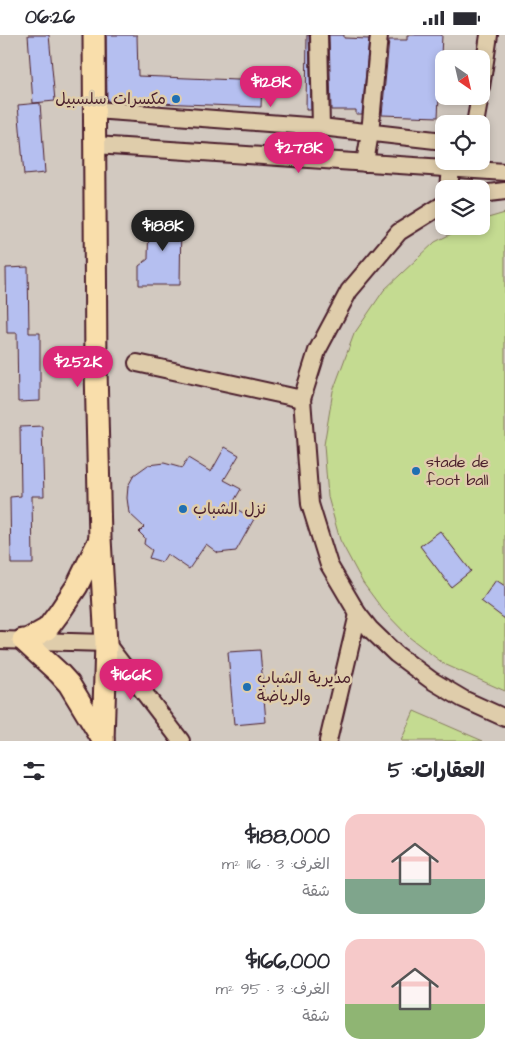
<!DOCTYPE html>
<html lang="ar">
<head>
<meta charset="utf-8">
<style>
  :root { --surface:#fff; --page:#f7f7f7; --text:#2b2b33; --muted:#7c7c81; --accent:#db2777 }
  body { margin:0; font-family:"Architects Daughter","Playpen Sans Arabic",sans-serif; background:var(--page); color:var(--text); direction:rtl; height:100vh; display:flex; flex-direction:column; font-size:19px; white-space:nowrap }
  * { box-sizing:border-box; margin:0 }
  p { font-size:16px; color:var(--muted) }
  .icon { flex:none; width:28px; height:28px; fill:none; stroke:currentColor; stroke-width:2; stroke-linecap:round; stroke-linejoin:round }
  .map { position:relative; height:706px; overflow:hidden; direction:ltr }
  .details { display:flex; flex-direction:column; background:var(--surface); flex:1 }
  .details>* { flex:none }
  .needle { width:32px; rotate:146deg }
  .tools { position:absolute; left:435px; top:15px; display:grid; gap:10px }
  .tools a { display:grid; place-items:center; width:55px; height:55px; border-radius:10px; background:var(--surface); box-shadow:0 2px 8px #0003; font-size:25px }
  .price { position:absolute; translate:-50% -42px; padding:0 11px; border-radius:18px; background:var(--accent); color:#fff; font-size:16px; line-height:32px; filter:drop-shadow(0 1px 2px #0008) }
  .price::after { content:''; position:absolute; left:50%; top:30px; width:15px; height:11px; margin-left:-8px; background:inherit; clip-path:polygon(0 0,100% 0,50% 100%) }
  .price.current { background:#222; color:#fff }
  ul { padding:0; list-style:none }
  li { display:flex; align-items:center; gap:15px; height:125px; padding:0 20px }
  li span { display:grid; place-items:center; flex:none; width:140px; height:100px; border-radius:15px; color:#555 }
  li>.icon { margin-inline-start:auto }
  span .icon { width:60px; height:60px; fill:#fffc; stroke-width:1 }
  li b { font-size:21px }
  h2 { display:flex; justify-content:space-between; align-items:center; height:60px; padding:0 20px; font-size:21px }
  .status { display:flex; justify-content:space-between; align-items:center; height:35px; padding:0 25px; background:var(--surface); direction:ltr }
  .status svg { height:14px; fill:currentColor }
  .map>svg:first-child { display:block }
</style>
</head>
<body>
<div class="status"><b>06:26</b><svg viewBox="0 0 49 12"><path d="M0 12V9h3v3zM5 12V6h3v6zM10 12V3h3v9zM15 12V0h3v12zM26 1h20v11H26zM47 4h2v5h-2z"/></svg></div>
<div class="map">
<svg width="505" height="706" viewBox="0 0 505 706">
  <rect width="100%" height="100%" fill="#d2c9c0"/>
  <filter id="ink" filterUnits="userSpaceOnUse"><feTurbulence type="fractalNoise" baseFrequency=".02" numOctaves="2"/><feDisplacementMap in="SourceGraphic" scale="10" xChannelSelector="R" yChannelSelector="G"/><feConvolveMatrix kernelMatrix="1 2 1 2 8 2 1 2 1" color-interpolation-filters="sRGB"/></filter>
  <g filter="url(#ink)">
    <g fill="#c4db91" stroke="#877d5e">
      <polygon points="505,178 505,656 444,629 409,602 383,575 363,548 340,505 328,462 324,410 333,356 354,299 384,255 435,207 467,191 481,191 481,185"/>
      <polygon points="414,676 483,706 401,706"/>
    </g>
    <g fill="#b5bff0" stroke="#4a1f2b">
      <polygon points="28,0 49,0 55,66 33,68"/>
      <polygon points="106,0 137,0 138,41 262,46 261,72 107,66"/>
      <polygon points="307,0 309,0 311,75 306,75"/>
      <polygon points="329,0 344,0 344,3 369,4 362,79 356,79 356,75 331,75"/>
      <polygon points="407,0 442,0 438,82 382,80 389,5 407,5"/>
      <polygon points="40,68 45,138 24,140 18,70"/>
      <polygon points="149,180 181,181 180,250 139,250 139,231 148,224"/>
      <polygon points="28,232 29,298 40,298 40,366 18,367 17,298 7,298 6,233"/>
      <polygon points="42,391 44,461 32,461 33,529 11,529 10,462 21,461 20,392"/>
      <polygon points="225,412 239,420 224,445 241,454 231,471 254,484 236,516 218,518 206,509 189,534 167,519 162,527 149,523 152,515 144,509 145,503 139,497 144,492 129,478 127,463 128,451 134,440 148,430 164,428 182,433 188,423 211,437"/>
      <polygon points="440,496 471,536 451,552 420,511"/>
      <polygon points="496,545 505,551 505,584 481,566"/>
      <polygon points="260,615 266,687 234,690 228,617"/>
    </g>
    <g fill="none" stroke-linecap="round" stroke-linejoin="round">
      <g stroke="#4a1f2b" stroke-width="20">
        <g id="minor">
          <polyline points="319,0 321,92"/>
          <polyline points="481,52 489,0"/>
          <polyline points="95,75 321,92 444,106"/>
          <polyline points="475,89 480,61"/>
          <polyline points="95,110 505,137"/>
          <polyline points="365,128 370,98 379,0"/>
          <polyline points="449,154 451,133"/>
          <polyline points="481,159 505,156"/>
          <polyline points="444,169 399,197 349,256 317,316 302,364 310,469 329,530 358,579 370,594 396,619 431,645 463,664 505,683"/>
          <polyline points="137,328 302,364"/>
          <polyline points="0,605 106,608 181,706"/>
          <polyline points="328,706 358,579"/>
        </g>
      </g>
      <g stroke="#4a1f2b" stroke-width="25">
        <g id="major">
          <polyline points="94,0 96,334 100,503 106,608 103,706"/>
          <polyline points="29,604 47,594 59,578 77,551 99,506"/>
          <polyline points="23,605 59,638 69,649 103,705"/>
        </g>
      </g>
      <use href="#minor" stroke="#dfcdab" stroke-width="16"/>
      <use href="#major" stroke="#f9deab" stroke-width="21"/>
    </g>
  </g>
  <g fill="#1f6fb2" stroke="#dfcdab" stroke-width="2">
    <circle cx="176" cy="64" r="5"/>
    <circle cx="416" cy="436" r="5"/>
    <circle cx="183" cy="474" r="5"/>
    <circle cx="247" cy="652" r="5"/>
  </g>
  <g text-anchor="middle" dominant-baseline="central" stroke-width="5" stroke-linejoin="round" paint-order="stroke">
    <g font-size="16" fill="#4a1f2b" stroke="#dfcdab" text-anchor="start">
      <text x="166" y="64" text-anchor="end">مكسرات سلسبيل</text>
      <text x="426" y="427">stade de<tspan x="426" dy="18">foot ball</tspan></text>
      <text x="193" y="474">نزل الشباب</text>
      <text x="257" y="643">مديرية الشباب<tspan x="257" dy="18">والرياضة</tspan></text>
    </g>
  </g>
</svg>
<div class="tools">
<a><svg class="needle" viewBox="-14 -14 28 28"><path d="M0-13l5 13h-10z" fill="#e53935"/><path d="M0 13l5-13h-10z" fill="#7c7c81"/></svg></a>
<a><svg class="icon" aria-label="locate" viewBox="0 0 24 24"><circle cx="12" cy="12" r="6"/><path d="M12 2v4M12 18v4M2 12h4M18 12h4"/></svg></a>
<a><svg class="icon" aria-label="layers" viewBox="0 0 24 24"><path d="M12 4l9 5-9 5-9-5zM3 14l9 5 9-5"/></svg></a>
</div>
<b class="price" style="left:271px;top:73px">$128K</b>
<b class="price" style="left:299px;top:139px">$278K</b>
<b class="price current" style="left:163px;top:217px">$188K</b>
<b class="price" style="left:78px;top:353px">$252K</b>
<b class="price" style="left:131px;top:666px">$166K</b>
</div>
<section class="details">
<h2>العقارات: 5<svg class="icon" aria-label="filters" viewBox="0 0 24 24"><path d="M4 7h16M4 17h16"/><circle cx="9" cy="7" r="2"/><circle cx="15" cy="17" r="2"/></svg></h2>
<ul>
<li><span style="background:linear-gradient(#f6c9c9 65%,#7fa58c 0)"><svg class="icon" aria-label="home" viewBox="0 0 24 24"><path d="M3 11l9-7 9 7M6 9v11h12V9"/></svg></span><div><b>$188,000</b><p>الغرف: 3 · 116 m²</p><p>شقة</p></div></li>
<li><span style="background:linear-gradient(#f6c9c9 65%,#8fb573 0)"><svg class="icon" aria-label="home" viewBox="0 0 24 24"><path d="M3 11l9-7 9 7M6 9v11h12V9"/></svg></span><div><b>$166,000</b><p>الغرف: 3 · 95 m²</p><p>شقة</p></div></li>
</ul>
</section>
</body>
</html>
